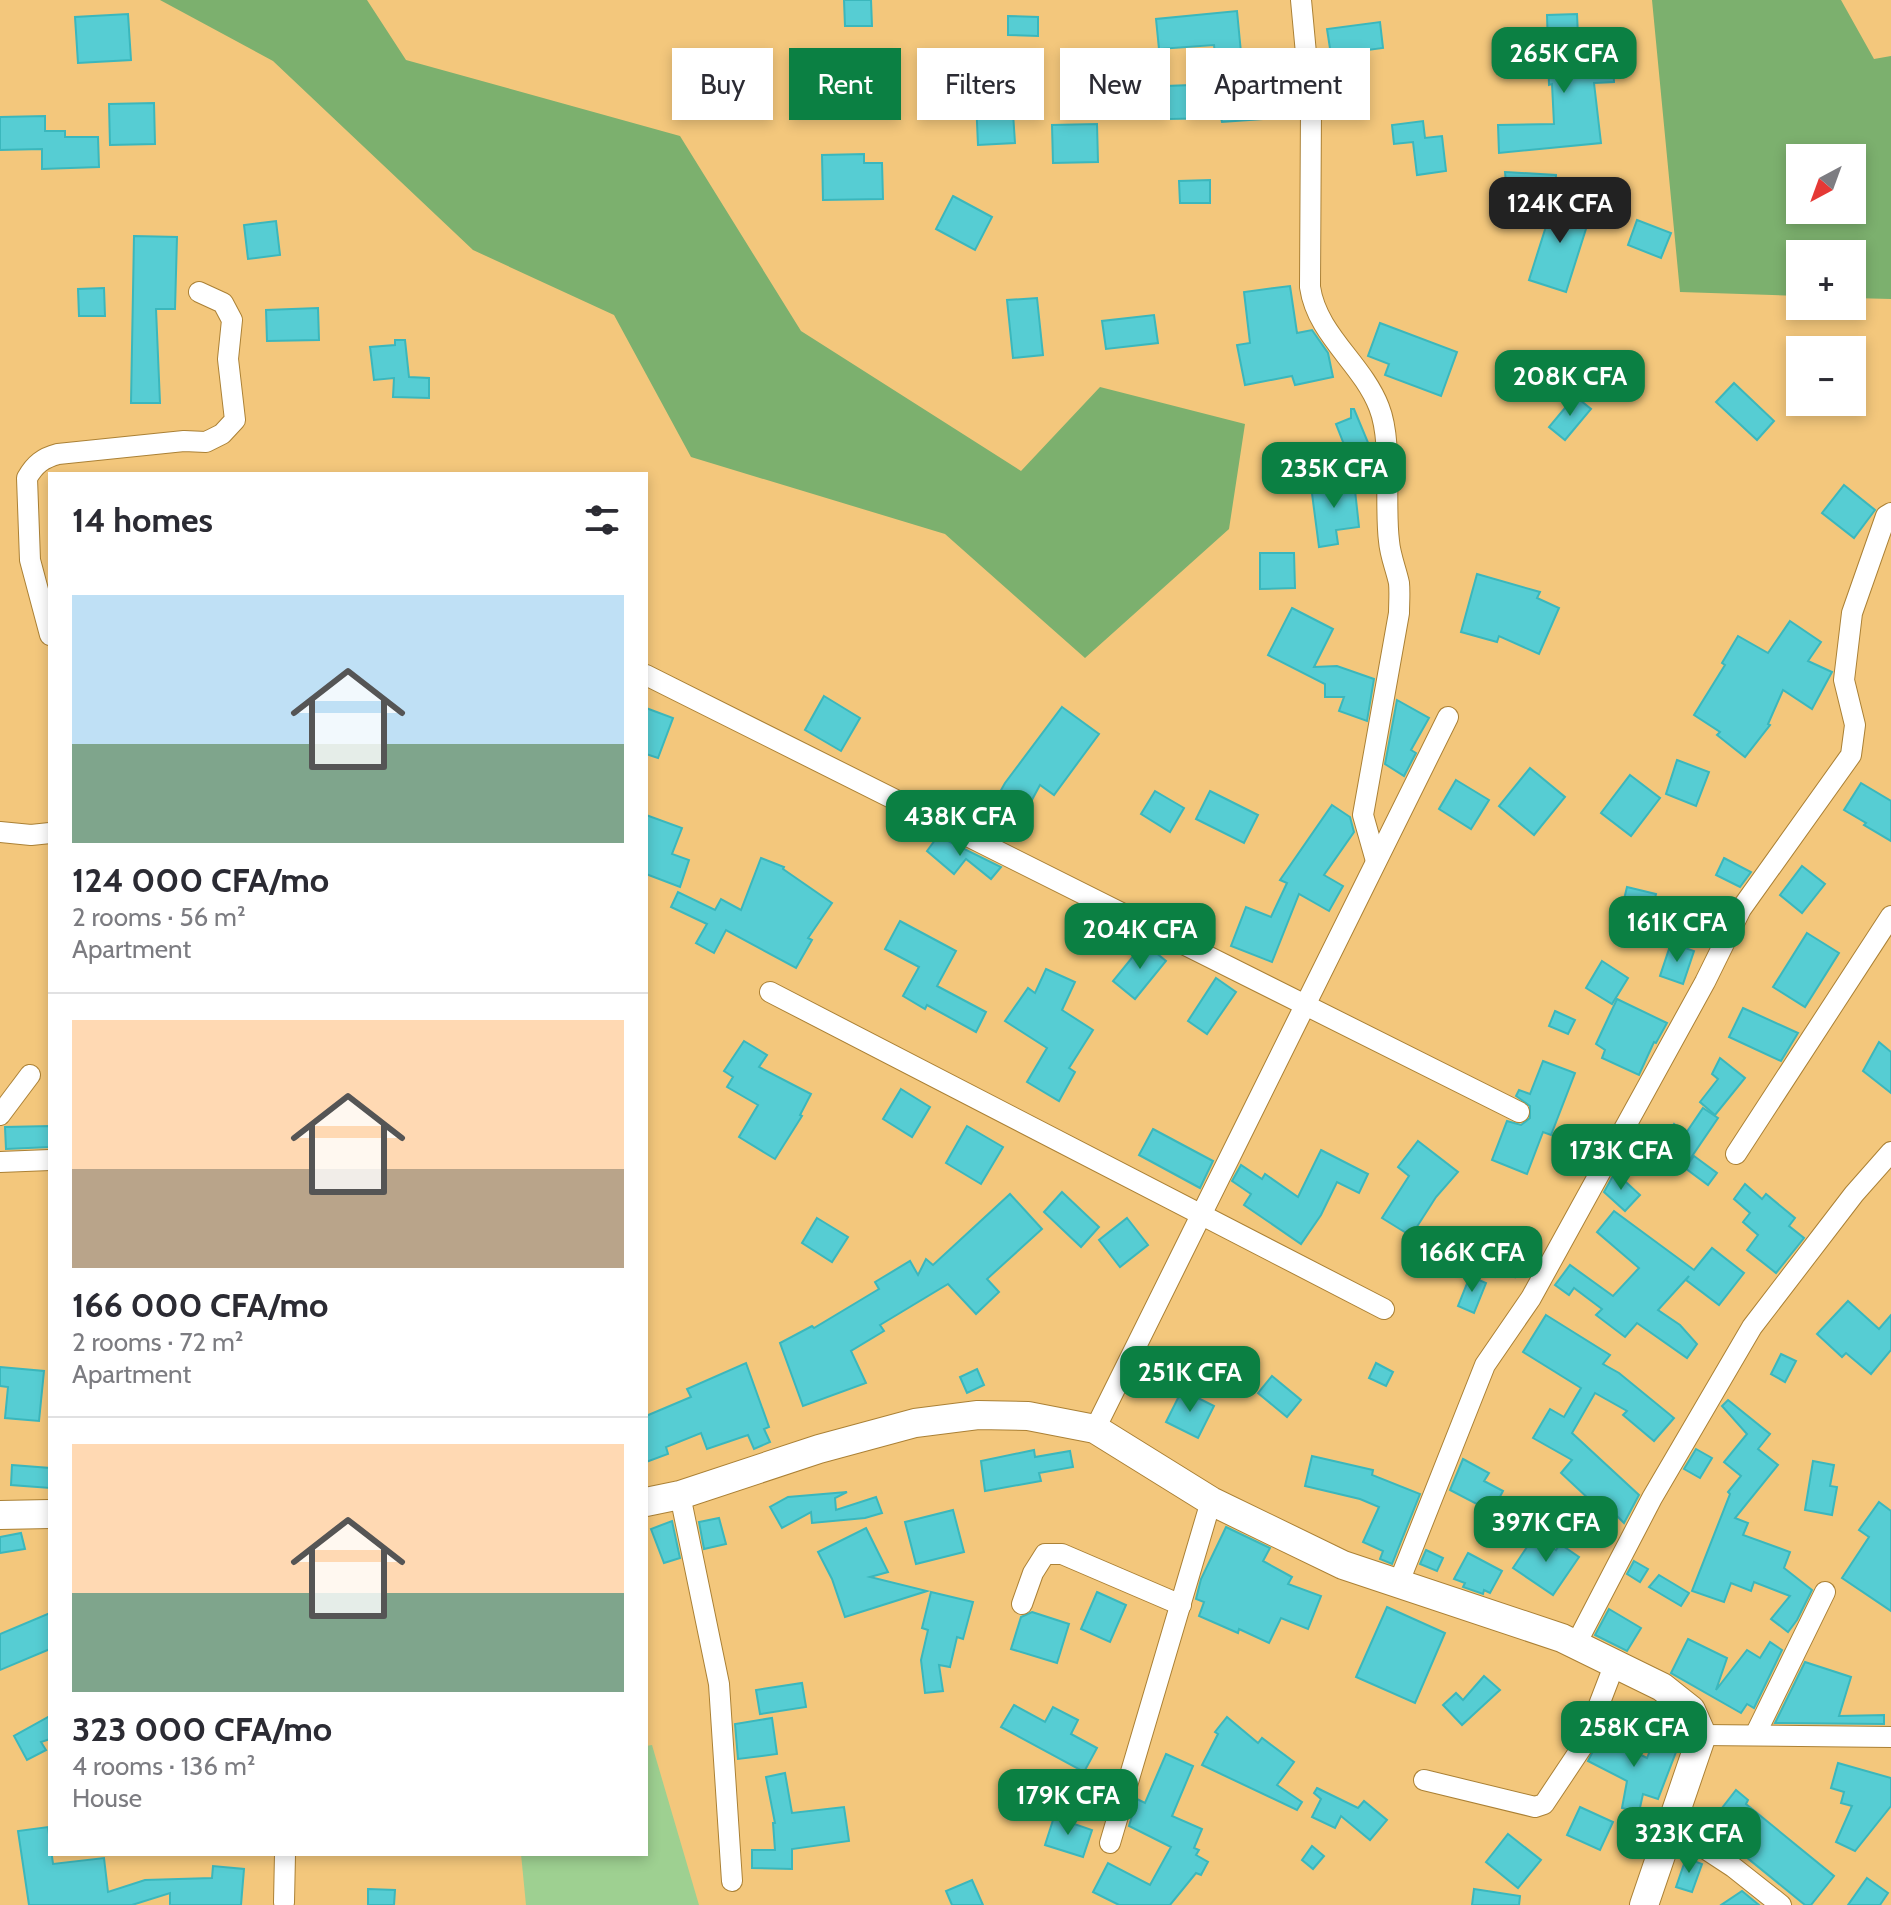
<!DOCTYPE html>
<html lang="en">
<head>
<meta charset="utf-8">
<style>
  :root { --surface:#fff; --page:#f7f7f7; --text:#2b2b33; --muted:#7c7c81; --line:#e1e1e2; --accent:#0b8043 }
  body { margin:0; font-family:Cabin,sans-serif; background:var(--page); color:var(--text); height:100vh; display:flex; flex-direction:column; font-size:30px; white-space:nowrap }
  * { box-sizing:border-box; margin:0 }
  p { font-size:26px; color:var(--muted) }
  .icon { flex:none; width:44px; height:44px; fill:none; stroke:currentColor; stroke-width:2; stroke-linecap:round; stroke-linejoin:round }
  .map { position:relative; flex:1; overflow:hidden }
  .details { position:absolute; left:48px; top:472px; width:600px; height:1384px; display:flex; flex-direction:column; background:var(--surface); border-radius:0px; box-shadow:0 4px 12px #0003 }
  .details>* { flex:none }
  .top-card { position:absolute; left:672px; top:48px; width:760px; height:72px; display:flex; gap:16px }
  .needle { width:52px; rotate:221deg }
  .buttons { position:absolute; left:1786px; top:144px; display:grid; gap:16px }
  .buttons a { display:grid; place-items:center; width:80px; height:80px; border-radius:0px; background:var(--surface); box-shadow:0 4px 12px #0003; font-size:40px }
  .price { position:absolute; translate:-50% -68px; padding:0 18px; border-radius:16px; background:var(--accent); color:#fff; font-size:26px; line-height:52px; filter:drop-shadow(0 2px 4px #0008) }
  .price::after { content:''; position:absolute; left:50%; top:48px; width:24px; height:18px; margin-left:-12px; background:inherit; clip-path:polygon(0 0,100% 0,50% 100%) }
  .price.active { background:#222; color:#fff }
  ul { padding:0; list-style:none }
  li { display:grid; align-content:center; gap:16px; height:424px; padding:0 24px }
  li+li { border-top:2px solid var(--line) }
  li span { display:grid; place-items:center; height:248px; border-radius:0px; color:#555 }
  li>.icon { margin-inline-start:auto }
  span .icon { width:144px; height:144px; fill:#fffc; stroke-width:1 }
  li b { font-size:34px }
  h2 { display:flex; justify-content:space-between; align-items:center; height:96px; padding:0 24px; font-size:34px }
  .chip { padding:0 28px; border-radius:0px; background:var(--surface); box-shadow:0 4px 12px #0003; font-size:28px; line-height:72px }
  .chip.active { background:var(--accent); color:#fff }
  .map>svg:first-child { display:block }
</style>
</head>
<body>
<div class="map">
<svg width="1891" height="1905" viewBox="0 0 1891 1905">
  <rect width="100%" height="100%" fill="#f3c77c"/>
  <polygon fill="#9ed091" points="652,1745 699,1905 526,1905 521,1854 646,1854 646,1746"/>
  <g fill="#7cb06e" fill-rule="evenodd">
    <polygon points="160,0 367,0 406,60 680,136 801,331 1021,471 1100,387 1245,424 1229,529 1085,658 945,534 691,457 614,315 473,250 273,61"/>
    <path d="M 1652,0 L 1841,0 L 1874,59 L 1891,56 L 1891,299 L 1852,298 L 1852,254 L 1800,254 L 1800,296 L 1680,292 ZM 1800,158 L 1852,158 L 1852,210 L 1800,210 Z"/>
  </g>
  <g fill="#56cdd3" stroke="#3bb7bc" stroke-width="2">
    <polygon points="844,0 871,0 872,26 845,26"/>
    <polygon points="1237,11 1242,63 1267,60 1269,84 1282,83 1284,101 1261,103 1262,119 1222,122 1221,118 1168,119 1166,86 1218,84 1214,45 1159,49 1156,19"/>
    <polygon points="128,14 131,60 78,63 75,17"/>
    <polygon points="1577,14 1579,58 1613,57 1614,82 1594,83 1601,143 1499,153 1498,125 1554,124 1552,84 1549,85 1547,15"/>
    <polygon points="1008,16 1038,17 1038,36 1008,35"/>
    <polygon points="1380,22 1383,48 1331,55 1327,29"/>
    <polygon points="1012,98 1015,143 978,145 976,100"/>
    <polygon points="154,103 155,144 110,145 109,104"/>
    <polygon points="45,116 45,131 65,131 65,137 98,137 99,167 42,169 42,149 0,150 0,117"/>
    <polygon points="1423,121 1425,138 1442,136 1446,171 1417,175 1413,142 1394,144 1392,125"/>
    <polygon points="1097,124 1098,162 1053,163 1052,125"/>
    <polygon points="864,154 864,163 882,163 883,199 823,200 822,155"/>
    <polygon points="1505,172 1556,175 1555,194 1507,196"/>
    <polygon points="1210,180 1210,203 1180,203 1179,181"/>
    <polygon points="953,196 992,217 975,250 936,229"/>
    <polygon points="1555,198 1592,210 1566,292 1529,280"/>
    <polygon points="1637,220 1671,233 1661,258 1628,245"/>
    <polygon points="276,221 280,255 248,259 244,225"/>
    <polygon points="134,236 177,237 175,309 156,309 160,403 131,403"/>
    <polygon points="1290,286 1297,333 1312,330 1328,353 1333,377 1295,385 1292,376 1245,385 1237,345 1250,343 1244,292"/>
    <polygon points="104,288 105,316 79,316 78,289"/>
    <polygon points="1037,298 1043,355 1013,358 1007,300"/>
    <polygon points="318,308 319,340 267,341 266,310"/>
    <polygon points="1154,315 1158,343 1106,349 1102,321"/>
    <polygon points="1380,323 1457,352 1441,396 1385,375 1389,364 1368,356"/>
    <polygon points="395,340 405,340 409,377 429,378 429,398 393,397 394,378 374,380 370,347 395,345"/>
    <polygon points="1734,383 1774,421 1757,440 1716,402"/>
    <polygon points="1575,396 1591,409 1565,440 1549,427"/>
    <polygon points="1351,409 1354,409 1369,445 1371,470 1356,471 1353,444 1345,447 1336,424 1351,418"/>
    <polygon points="1354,481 1359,527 1336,530 1338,544 1319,547 1311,486"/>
    <polygon points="1844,485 1875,510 1854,538 1822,513"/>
    <polygon points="1260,553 1294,553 1295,588 1260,589"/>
    <polygon points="1477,574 1540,592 1537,598 1559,608 1539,654 1499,636 1497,642 1461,632"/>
    <polygon points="1292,608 1333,629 1314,667 1337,666 1374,679 1367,721 1339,711 1344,697 1325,697 1325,684 1268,655"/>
    <polygon points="1790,621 1821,642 1808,661 1832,672 1812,709 1783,690 1768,724 1770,725 1745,757 1717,735 1720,732 1694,715 1725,665 1722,663 1738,636 1768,653"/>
    <polygon points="824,696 860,718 841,751 805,730"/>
    <polygon points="1397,700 1429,718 1411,750 1416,753 1404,776 1385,764"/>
    <polygon points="1062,707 1099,734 1054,795 1040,785 1014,833 986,817 1005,783"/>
    <polygon points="646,708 673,718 658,758 646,754"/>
    <polygon points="1677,760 1709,772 1696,806 1666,794"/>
    <polygon points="1530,768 1565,797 1534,835 1499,806"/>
    <polygon points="1630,775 1660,798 1631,836 1601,813"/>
    <polygon points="1456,780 1489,800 1471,829 1439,809"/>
    <polygon points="1861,783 1891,801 1891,841 1864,825 1866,823 1844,810"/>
    <polygon points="1155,791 1184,808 1170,832 1141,814"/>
    <polygon points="1210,791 1258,815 1244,843 1196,819"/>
    <polygon points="1332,805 1350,817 1354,832 1324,875 1343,886 1329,911 1299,894 1272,962 1231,946 1246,907 1271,917 1287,883 1280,880"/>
    <polygon points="646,815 682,828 672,854 689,860 680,887 646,874"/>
    <polygon points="938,836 1001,867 991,879 966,859 954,874 927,851"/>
    <polygon points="761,858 784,867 783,869 832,903 808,938 812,940 796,968 726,930 714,953 696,943 707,924 671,907 678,892 715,910 721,899 741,910"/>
    <polygon points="1724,858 1751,872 1740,887 1716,875"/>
    <polygon points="1802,866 1825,884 1802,913 1780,895"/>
    <polygon points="1627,887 1656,894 1648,929 1640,944 1617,928"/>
    <polygon points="900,921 956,951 937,986 986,1012 976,1032 927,1005 925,1009 903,996 919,967 885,949"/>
    <polygon points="1807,933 1839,953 1805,1007 1773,987"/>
    <polygon points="1144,943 1166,961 1135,999 1113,981"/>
    <polygon points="1671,943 1694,951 1683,984 1660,976"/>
    <polygon points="1602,961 1628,978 1612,1004 1586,988"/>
    <polygon points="1046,969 1075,982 1062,1010 1093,1030 1069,1068 1075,1072 1059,1101 1027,1082 1047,1048 1005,1021 1028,988 1035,993"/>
    <polygon points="1216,978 1236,992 1207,1034 1188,1021"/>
    <polygon points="1617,999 1667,1023 1656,1043 1654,1042 1639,1075 1602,1058 1605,1050 1596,1044"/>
    <polygon points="1743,1008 1798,1033 1781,1061 1729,1037"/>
    <polygon points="1555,1011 1575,1020 1568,1034 1549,1026"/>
    <polygon points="744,1041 767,1055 759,1067 811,1094 800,1115 802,1116 775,1159 739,1137 758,1105 727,1087 733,1077 724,1071"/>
    <polygon points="1879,1042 1891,1052 1891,1093 1863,1071"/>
    <polygon points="1720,1058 1745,1078 1715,1115 1700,1102 1718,1079 1712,1074"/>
    <polygon points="1543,1061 1575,1073 1551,1135 1543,1132 1527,1174 1492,1160 1507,1121 1521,1125 1530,1118 1530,1106 1516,1096 1519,1090 1530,1094"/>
    <polygon points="901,1089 930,1107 912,1137 883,1119"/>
    <polygon points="1703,1108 1718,1118 1686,1165 1659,1144 1674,1124 1686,1133"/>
    <polygon points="50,1126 50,1147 6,1149 5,1127"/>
    <polygon points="967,1126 1003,1147 981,1184 946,1163"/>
    <polygon points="1153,1129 1213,1161 1200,1188 1139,1155"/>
    <polygon points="1418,1141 1458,1172 1436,1197 1411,1236 1382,1218 1409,1176 1398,1167"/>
    <polygon points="1321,1150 1368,1174 1359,1193 1337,1182 1321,1215 1301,1244 1244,1205 1251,1194 1232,1181 1241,1165 1262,1179 1265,1174 1298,1197"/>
    <polygon points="1694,1156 1717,1173 1708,1185 1685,1168"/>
    <polygon points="1615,1172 1640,1195 1625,1211 1604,1192"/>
    <polygon points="1745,1184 1762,1199 1766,1194 1795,1218 1789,1226 1804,1238 1776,1273 1747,1250 1758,1235 1743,1222 1750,1213 1734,1199"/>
    <polygon points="1062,1192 1099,1227 1081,1247 1044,1212"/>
    <polygon points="1010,1194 1042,1229 987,1279 999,1292 976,1314 948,1284 880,1325 884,1331 851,1351 866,1383 803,1406 780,1343 812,1326 814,1328 879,1289 875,1282 910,1261 918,1275 926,1259 933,1265"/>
    <polygon points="1614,1211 1694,1270 1712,1248 1744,1273 1719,1305 1686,1280 1689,1276 1658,1310 1680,1325 1697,1344 1687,1358 1637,1323 1625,1337 1596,1315 1602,1309 1574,1288 1569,1295 1555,1285 1570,1265 1613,1296 1639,1268 1597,1232"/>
    <polygon points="817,1218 848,1237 832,1262 802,1243"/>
    <polygon points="1127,1218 1148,1245 1120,1267 1099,1240"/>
    <polygon points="1516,1246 1529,1254 1515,1277 1502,1269"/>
    <polygon points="1470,1276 1486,1283 1474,1313 1458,1306"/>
    <polygon points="1848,1301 1879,1329 1891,1315 1891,1350 1871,1374 1846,1353 1842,1357 1817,1334"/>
    <polygon points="1546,1315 1610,1355 1603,1364 1619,1373 1674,1418 1654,1441 1623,1415 1627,1411 1595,1393 1572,1433 1639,1495 1624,1523 1611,1510 1606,1515 1561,1473 1572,1460 1533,1438 1550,1409 1564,1417 1581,1388 1523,1352"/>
    <polygon points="1781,1354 1796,1361 1785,1382 1771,1374"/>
    <polygon points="746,1363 769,1427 764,1429 770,1442 754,1449 748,1435 707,1449 701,1433 666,1447 668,1454 646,1462 646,1416 691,1397 687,1389"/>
    <polygon points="1376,1363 1393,1372 1386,1386 1369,1378"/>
    <polygon points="0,1367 44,1371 39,1421 5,1418 8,1387 0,1386"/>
    <polygon points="977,1369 984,1385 967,1393 960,1377"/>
    <polygon points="1272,1376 1301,1400 1287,1417 1258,1393"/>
    <polygon points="1182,1390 1214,1406 1198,1438 1166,1422"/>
    <polygon points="1728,1400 1770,1434 1758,1449 1778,1465 1735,1518 1748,1523 1743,1535 1790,1552 1784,1568 1812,1590 1797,1620 1788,1632 1771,1619 1790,1596 1754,1582 1751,1591 1731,1583 1724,1602 1692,1591 1730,1494 1728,1492 1741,1476 1724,1462 1747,1434 1722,1406"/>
    <polygon points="1696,1449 1712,1458 1700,1478 1684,1469"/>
    <polygon points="1034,1450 1035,1457 1070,1451 1073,1467 1039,1473 1041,1481 985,1491 981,1461"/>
    <polygon points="1312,1456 1373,1470 1372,1475 1420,1494 1392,1564 1380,1559 1383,1551 1363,1542 1379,1507 1360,1499 1305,1486"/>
    <polygon points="1463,1459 1489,1473 1484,1481 1503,1491 1492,1512 1450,1490"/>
    <polygon points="1813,1461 1834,1465 1830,1486 1837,1487 1832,1515 1805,1510"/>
    <polygon points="12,1465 50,1468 50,1488 11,1485"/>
    <polygon points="847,1492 835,1498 836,1510 876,1497 882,1513 865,1518 812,1523 811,1512 782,1528 770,1507 788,1497"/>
    <polygon points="1879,1502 1891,1511 1891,1611 1842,1578 1869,1537 1859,1530"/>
    <polygon points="953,1510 964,1552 916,1564 905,1522"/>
    <polygon points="719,1518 726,1544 704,1549 699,1522"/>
    <polygon points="672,1521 680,1558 664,1563 651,1529"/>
    <polygon points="1226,1527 1270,1548 1263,1561 1292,1577 1288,1584 1321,1596 1308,1629 1281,1618 1269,1643 1239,1629 1238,1633 1199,1616 1204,1602 1196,1599 1201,1579"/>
    <polygon points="866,1528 888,1572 870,1577 927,1591 845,1617 832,1579 818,1552"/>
    <polygon points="21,1533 25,1549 0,1553 0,1537"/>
    <polygon points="1535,1535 1556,1550 1560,1544 1579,1557 1553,1595 1513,1568"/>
    <polygon points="1426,1550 1443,1558 1437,1571 1420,1564"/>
    <polygon points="1468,1553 1502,1571 1490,1593 1484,1590 1483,1594 1463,1587 1465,1583 1454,1579"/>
    <polygon points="1634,1561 1648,1569 1640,1582 1627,1574"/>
    <polygon points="1659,1575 1689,1593 1681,1606 1649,1587"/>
    <polygon points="931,1592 973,1602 963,1639 957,1637 950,1667 939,1665 943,1691 925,1693 921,1660 928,1630 922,1628"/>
    <polygon points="1097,1592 1126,1605 1110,1642 1081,1629"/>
    <polygon points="1387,1607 1445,1633 1415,1703 1356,1677"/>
    <polygon points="1609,1609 1641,1628 1627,1651 1595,1635"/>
    <polygon points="1032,1612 1069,1624 1057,1663 1011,1649 1021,1617"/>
    <polygon points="50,1613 50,1649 0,1670 0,1634"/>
    <polygon points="1688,1639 1727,1658 1716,1690 1747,1650 1760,1658 1770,1642 1782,1650 1754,1708 1747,1704 1741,1713 1671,1673"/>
    <polygon points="1805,1662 1851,1677 1839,1716 1884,1715 1884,1724 1775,1723"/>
    <polygon points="1484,1676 1500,1690 1462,1725 1443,1705 1456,1693 1463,1700"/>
    <polygon points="802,1683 806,1707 760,1714 756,1690"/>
    <polygon points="1014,1705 1045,1722 1053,1707 1078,1720 1071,1734 1097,1748 1084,1772 1001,1727"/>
    <polygon points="50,1716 50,1739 41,1742 46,1750 27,1760 14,1736"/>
    <polygon points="1227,1717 1258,1743 1262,1738 1294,1762 1277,1785 1302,1802 1297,1810 1202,1765 1218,1734 1215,1732"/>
    <polygon points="772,1718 777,1754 738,1759 735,1724"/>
    <polygon points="1601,1735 1647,1758 1653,1743 1676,1752 1658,1799 1643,1794 1639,1812 1622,1808 1627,1781 1588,1761"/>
    <polygon points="1166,1754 1193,1766 1172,1816 1202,1829 1194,1848 1199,1850 1196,1855 1208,1862 1201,1875 1196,1873 1170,1905 1119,1905 1093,1892 1108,1863 1150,1885 1171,1847 1129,1826 1137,1799 1145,1803"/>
    <polygon points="1838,1763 1891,1778 1891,1806 1855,1851 1836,1842 1852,1806 1841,1803 1844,1792 1831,1788"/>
    <polygon points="785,1773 792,1813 844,1807 849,1841 792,1849 792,1869 752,1868 752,1850 775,1850 773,1823 775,1823 766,1777"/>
    <polygon points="1317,1788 1358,1808 1364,1801 1387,1820 1370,1840 1341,1816 1335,1828 1312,1817 1321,1799 1314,1793"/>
    <polygon points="1736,1790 1748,1800 1746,1804 1834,1876 1811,1905 1805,1905 1708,1826"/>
    <polygon points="1580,1807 1613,1822 1600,1850 1567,1835"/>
    <polygon points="1054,1817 1092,1830 1083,1857 1045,1845"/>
    <polygon points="48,1827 53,1864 104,1858 108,1892 145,1880 212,1878 213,1866 244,1869 241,1905 170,1905 170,1893 132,1905 29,1905 18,1831"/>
    <polygon points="1508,1834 1541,1860 1518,1888 1486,1862"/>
    <polygon points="1312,1846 1324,1856 1313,1869 1302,1860"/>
    <polygon points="1686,1858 1702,1864 1692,1892 1676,1887"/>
    <polygon points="1867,1878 1888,1893 1880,1905 1848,1905"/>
    <polygon points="972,1880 983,1905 952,1905 946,1891"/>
    <polygon points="368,1889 395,1890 394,1905 368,1905"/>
    <polygon points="1474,1889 1520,1896 1519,1905 1472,1905"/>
    <polygon points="1742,1891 1759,1905 1721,1905"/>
  </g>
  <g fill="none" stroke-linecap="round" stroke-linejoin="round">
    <g stroke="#ab8135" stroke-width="22">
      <g id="street">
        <path d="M 1301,0 L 1311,107 L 1310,287 C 1317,335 1362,363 1379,407 C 1393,442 1384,502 1389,541 C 1390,555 1396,569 1399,583 C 1400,593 1399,603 1399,613 L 1363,815 L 1376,861"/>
        <path d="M 50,635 L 30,560 L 27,478 C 35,464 43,458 58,454 L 184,441 L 206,442 L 222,434 L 235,420 L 228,359 L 232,320 L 223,303 L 199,292"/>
        <polyline points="646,675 1519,1112"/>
        <polyline points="0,832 31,835 50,833"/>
        <polyline points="770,992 1384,1309"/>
        <polyline points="0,1115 30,1075"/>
        <polyline points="1736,1154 1891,916"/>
        <polyline points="0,1162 50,1160"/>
        <polyline points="1095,1429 1448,717"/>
        <polyline points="680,1495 719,1684 732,1881"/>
        <polyline points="1399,1582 1485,1365 1531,1298 1705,982 1741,909 1851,755 1855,725 1844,680 1852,613 1886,516 1891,513"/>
        <polyline points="1022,1604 1033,1573 1045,1554 1062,1554 1181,1605"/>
        <polyline points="1576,1644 1652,1498 1752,1327 1854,1194 1891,1152"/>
        <polyline points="1702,1735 1891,1737"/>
        <polyline points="1755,1735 1825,1592"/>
        <polyline points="1424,1780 1535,1807 1544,1804 1584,1744 1615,1663"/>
        <polyline points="1667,1839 1701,1846 1733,1867 1781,1905"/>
        <polyline points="1110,1843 1211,1501"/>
        <polyline points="284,1902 285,1854"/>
      </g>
    </g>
    <g stroke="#ab8135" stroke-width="30">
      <g id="secondary">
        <polyline points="646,1502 680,1495 819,1449 915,1423 978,1415 1028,1416 1095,1429 1211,1501 1343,1565 1562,1638 1662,1687 1691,1710 1702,1735 1644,1905"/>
        <polyline points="0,1515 50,1514"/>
      </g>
    </g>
    <use href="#street" stroke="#fff" stroke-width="20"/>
    <use href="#secondary" stroke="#fff" stroke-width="28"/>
  </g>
</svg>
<div class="buttons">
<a><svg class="needle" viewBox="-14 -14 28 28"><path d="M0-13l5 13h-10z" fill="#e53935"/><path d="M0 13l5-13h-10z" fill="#7c7c81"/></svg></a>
<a>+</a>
<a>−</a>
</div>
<b class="price" style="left:1564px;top:95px">265K CFA</b>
<b class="price active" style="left:1560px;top:245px">124K CFA</b>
<b class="price" style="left:1570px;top:418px">208K CFA</b>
<b class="price" style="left:1334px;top:510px">235K CFA</b>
<b class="price" style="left:960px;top:858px">438K CFA</b>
<b class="price" style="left:1677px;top:964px">161K CFA</b>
<b class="price" style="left:1140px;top:971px">204K CFA</b>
<b class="price" style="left:1621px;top:1192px">173K CFA</b>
<b class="price" style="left:1472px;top:1294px">166K CFA</b>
<b class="price" style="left:1190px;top:1414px">251K CFA</b>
<b class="price" style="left:1546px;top:1564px">397K CFA</b>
<b class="price" style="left:1634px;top:1769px">258K CFA</b>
<b class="price" style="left:1068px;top:1837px">179K CFA</b>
<b class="price" style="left:1689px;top:1875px">323K CFA</b>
<div class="top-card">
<a class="chip">Buy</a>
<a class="chip active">Rent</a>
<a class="chip">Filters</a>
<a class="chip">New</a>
<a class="chip">Apartment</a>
</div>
<section class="details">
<h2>14 homes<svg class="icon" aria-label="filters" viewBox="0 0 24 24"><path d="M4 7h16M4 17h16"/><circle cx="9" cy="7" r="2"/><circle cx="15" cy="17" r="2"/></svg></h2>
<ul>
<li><span style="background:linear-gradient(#bfe0f5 60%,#7fa58c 0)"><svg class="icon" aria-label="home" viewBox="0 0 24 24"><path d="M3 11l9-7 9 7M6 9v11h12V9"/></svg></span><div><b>124 000 CFA/mo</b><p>2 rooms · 56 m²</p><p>Apartment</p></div></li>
<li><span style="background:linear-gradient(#ffd9b3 60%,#b9a48a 0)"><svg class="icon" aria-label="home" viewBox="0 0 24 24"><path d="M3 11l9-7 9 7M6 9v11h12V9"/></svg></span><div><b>166 000 CFA/mo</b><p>2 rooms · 72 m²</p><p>Apartment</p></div></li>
<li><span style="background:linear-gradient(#ffd9b3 60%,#7fa58c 0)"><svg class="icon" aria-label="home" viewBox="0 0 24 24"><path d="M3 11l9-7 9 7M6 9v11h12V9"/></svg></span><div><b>323 000 CFA/mo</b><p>4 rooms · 136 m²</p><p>House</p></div></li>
</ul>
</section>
</div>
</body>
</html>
